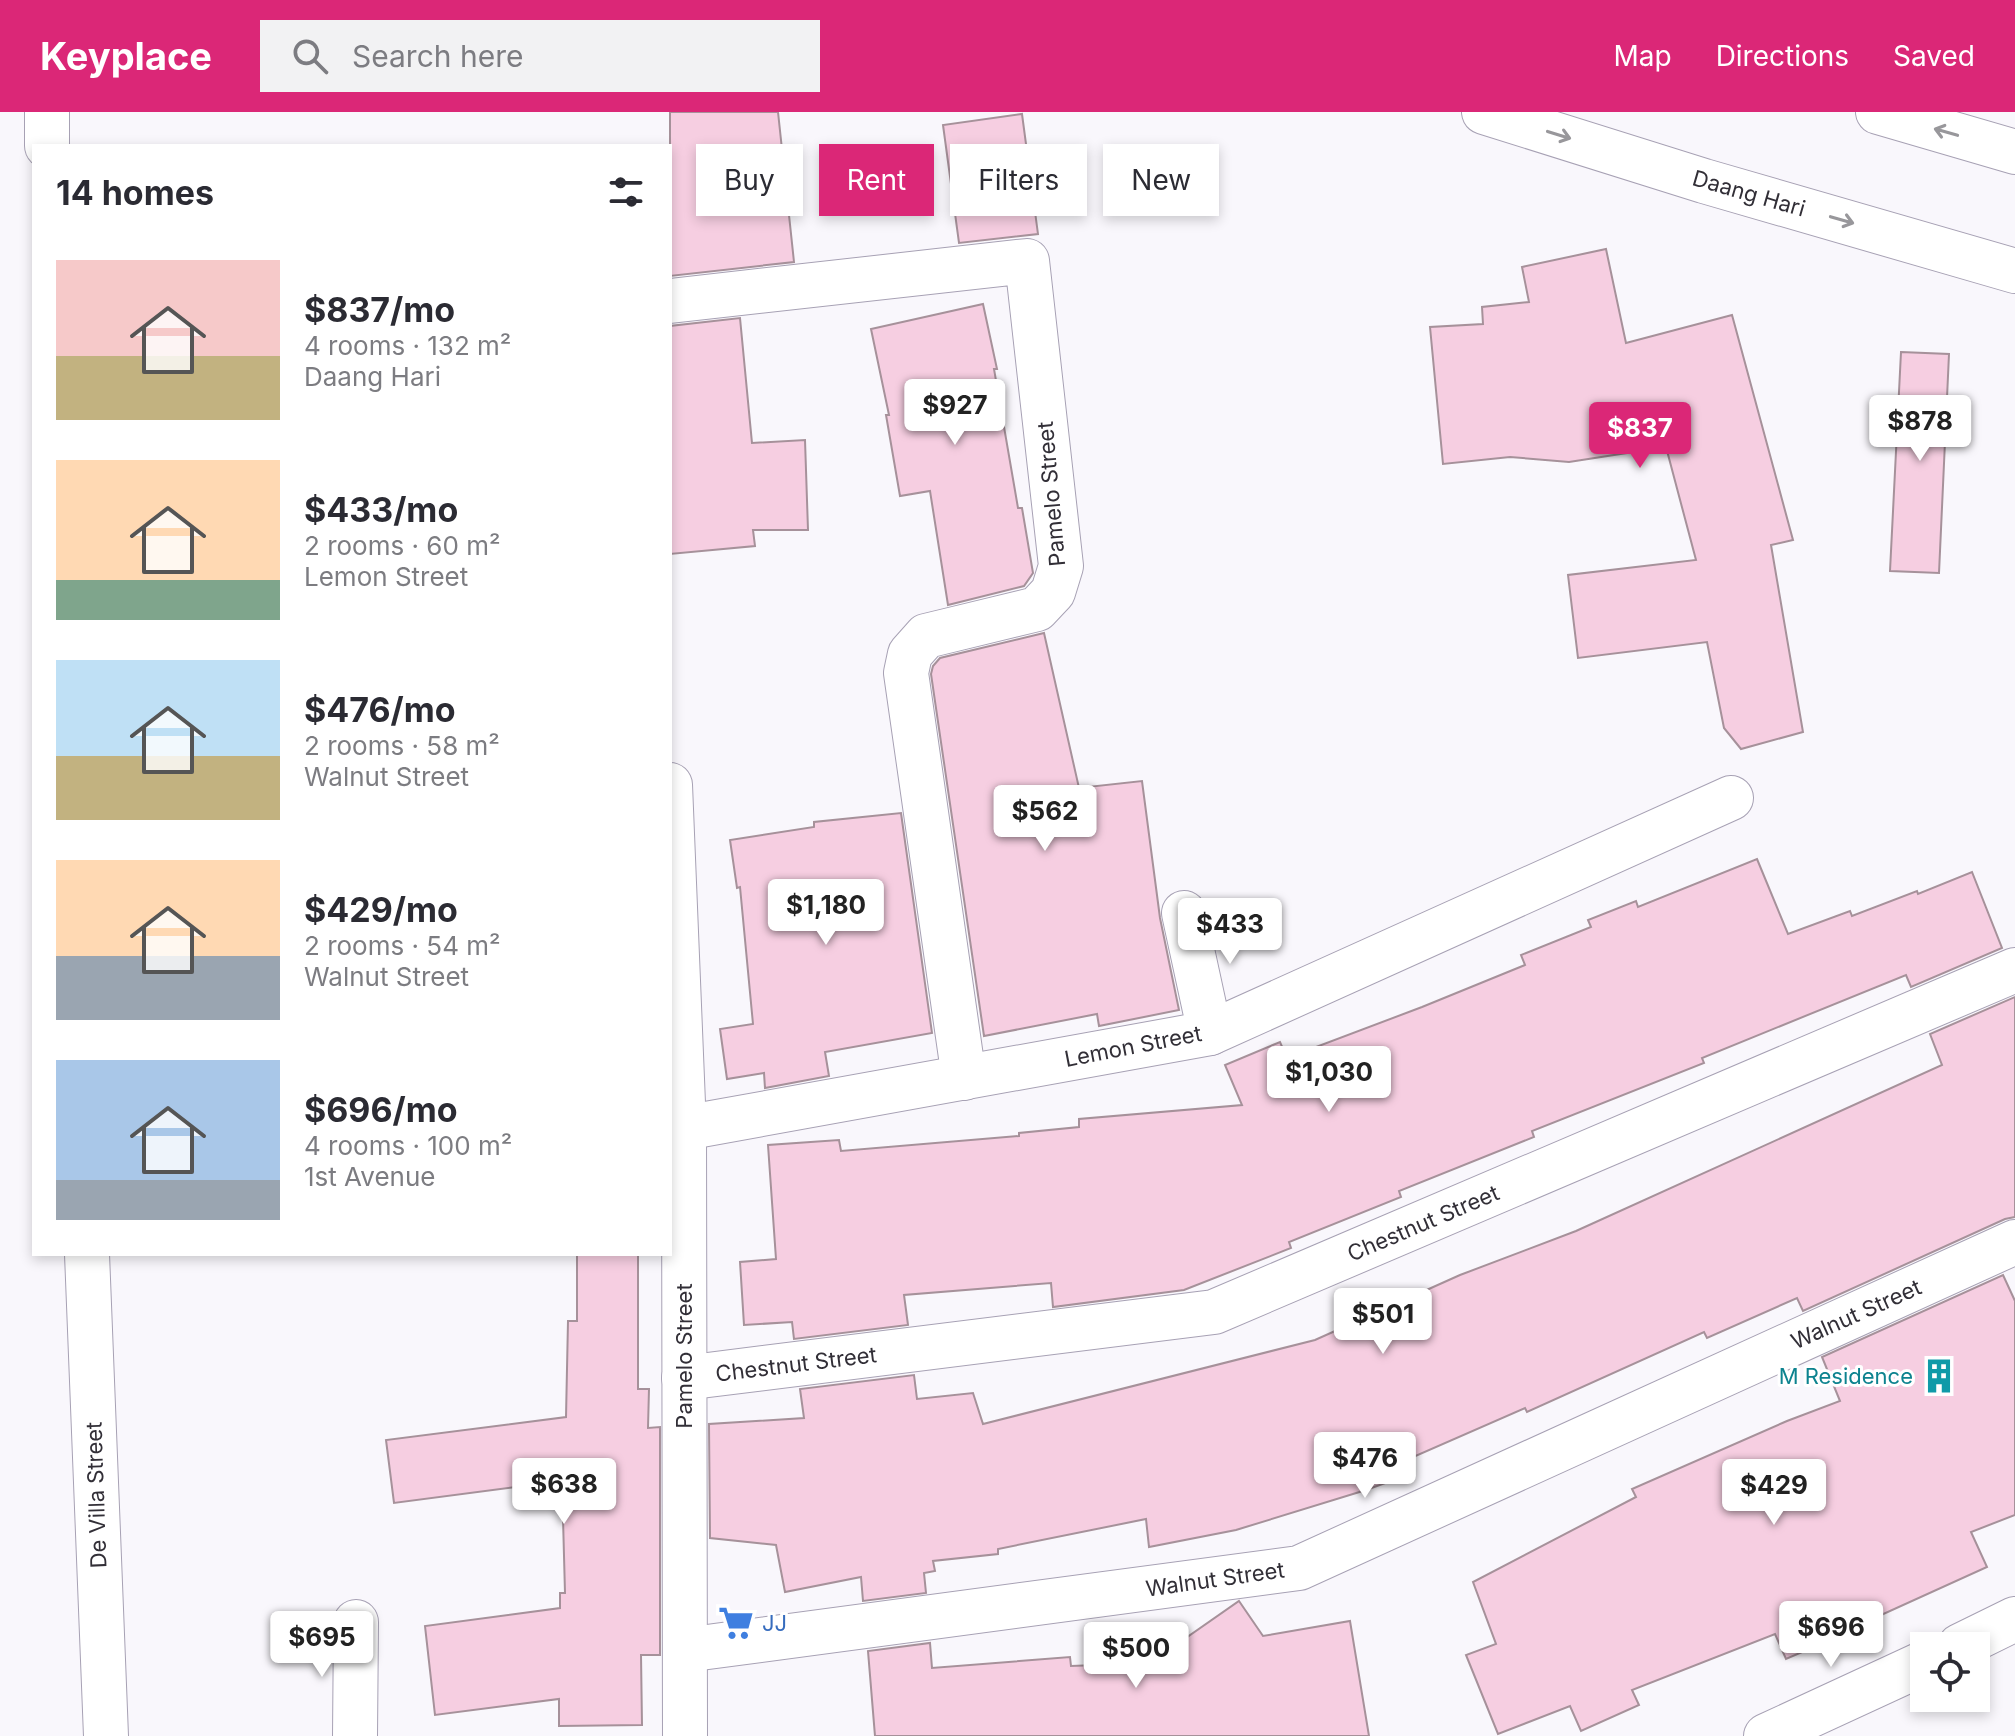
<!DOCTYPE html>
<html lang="en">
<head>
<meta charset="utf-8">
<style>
  :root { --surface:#fff; --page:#f2f2f3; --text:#2b2b33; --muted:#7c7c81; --accent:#db2777 }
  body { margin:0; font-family:Inter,sans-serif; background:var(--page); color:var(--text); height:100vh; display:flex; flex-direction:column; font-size:30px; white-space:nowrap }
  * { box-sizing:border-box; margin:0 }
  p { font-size:26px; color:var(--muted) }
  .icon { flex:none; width:44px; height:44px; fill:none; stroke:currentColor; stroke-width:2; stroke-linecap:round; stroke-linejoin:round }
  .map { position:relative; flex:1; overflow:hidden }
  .sheet { position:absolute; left:32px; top:32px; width:640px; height:1112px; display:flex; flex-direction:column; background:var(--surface); border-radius:0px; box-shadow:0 4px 12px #0003 }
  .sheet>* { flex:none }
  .hud { position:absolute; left:696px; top:32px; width:760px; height:72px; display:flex; gap:16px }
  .buttons { position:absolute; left:1910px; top:1520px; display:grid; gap:16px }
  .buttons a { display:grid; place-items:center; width:80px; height:80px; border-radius:0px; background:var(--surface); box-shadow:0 4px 12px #0003; font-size:40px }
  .price { position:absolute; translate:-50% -68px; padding:0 18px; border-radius:8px; background:#fff; color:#222; font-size:26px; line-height:52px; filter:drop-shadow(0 2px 4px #0008) }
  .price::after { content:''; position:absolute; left:50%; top:48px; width:24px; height:18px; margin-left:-12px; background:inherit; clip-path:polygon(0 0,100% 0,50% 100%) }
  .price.on { background:var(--accent); color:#fff }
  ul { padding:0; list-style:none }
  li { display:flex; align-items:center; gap:24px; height:200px; padding:0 24px }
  li span { display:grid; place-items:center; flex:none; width:224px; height:160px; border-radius:0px; color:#555 }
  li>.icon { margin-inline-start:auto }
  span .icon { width:96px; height:96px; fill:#fffc; stroke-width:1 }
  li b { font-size:34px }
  h2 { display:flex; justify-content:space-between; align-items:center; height:96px; padding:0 24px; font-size:34px }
  .tag { padding:0 28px; border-radius:0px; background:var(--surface); box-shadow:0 4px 12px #0003; font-size:28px; line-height:72px }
  .tag.on { background:var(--accent); color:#fff }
  header { display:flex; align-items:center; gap:48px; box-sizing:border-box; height:112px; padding:0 40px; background:var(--accent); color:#fff }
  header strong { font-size:38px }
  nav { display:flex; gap:44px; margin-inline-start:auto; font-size:28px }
  .search { width:560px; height:72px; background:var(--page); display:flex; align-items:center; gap:20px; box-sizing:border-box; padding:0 28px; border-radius:0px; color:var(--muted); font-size:30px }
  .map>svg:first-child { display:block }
</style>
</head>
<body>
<header>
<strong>Keyplace</strong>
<div class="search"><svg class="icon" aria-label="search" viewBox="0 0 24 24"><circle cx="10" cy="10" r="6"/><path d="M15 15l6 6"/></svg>Search here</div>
<nav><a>Map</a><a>Directions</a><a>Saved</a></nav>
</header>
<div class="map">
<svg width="2015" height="1624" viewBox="0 0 2015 1624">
  <rect width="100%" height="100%" fill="#f9f7fc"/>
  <g fill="#f6cee1" stroke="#a6919a" stroke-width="2">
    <polygon points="670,0 778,0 794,150 670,164"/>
    <polygon points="1022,2 1038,122 959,131 943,13"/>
    <polygon points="1606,137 1626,231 1732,203 1793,428 1771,433 1803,620 1741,637 1724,616 1707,530 1578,546 1568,463 1696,448 1666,335 1569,350 1510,345 1443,352 1430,215 1483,212 1482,195 1529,190 1522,155"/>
    <polygon points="983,192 997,257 994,257 1018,396 1022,396 1033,461 1024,474 948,493 930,379 900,384 886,303 889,303 871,217"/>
    <polygon points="740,206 752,331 805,328 808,418 753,418 755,434 670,442 670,214"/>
    <polygon points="1901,240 1949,242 1939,461 1890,459"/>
    <polygon points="1044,521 1079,676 1142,669 1160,806 1179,898 1099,914 1097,902 984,924 931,562 933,554 940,546"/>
    <polygon points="901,701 932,921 825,940 829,964 765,976 764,961 727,967 720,917 753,912 740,775 737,776 730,728 814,715 814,710"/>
    <polygon points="1757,747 1788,822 1850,799 1852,804 1917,779 1918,782 1972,760 2002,836 1911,875 1906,863 1702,946 1704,951 1532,1019 1534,1025 1399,1079 1401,1085 1289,1130 1291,1136 1184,1178 1053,1195 1051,1171 904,1183 908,1213 794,1227 792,1210 744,1213 740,1150 776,1147 768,1033 839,1028 841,1039 1019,1024 1019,1021 1079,1015 1079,1007 1242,993 1225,953 1280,930 1287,946 1422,895 1525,853 1521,843 1591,815 1588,808 1636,789 1638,795"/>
    <polygon points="2015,885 2015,1105 2005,1107 1803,1199 1797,1186 1707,1226 1704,1220 1527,1300 1525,1296 1397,1352 1402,1365 1366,1378 1236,1418 1149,1435 1146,1407 998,1437 998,1442 933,1449 935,1459 924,1461 926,1481 863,1489 861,1465 785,1480 776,1433 710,1426 709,1312 804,1306 800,1277 914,1263 917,1287 973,1281 983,1312 1315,1228 1460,1163 1576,1119 1942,953 1930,922"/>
    <polygon points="577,1142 638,1142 638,1277 649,1277 648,1316 660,1315 660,1543 641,1543 642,1613 559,1614 559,1587 435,1603 425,1514 560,1496 560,1481 565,1481 562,1369 394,1391 386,1328 566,1305 568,1209 577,1209"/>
    <polygon points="2003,1163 2015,1189 2015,1403 1971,1420 1987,1455 1848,1518 1849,1520 1786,1547 1775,1522 1632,1578 1639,1593 1581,1619 1570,1594 1498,1622 1466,1543 1496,1532 1473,1470 1636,1385 1632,1377 1787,1309 1840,1289 1822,1245"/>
    <polygon points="1239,1489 1263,1524 1350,1509 1369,1624 875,1624 868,1539 930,1531 932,1556 1070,1545 1071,1554 1150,1551"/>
  </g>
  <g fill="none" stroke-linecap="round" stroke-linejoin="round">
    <g stroke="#a7a1b4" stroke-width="46">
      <g id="minor">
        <polyline points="47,0 47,34"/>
        <polyline points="670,189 1027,149 1061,454 1053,480 1037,497 926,524 910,542 906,561 964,966"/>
        <polyline points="670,673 684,1016 685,1624"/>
        <polyline points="1184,801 1210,921"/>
        <polyline points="684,1016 1210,921 1731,686"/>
        <polyline points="87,1142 106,1624"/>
        <polyline points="684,1266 1214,1200 2015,858"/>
        <polyline points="1960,1534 2015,1507"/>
        <polyline points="685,1538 1299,1456 2015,1130"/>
        <polyline points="355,1624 356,1510"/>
        <polyline points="1766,1624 1924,1551"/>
      </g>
    </g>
    <g stroke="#a7a1b4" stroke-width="46">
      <g id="major">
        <polyline points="1484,0 1704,69 2015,159"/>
        <polyline points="1878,0 2015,40"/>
      </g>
    </g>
    <use href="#minor" stroke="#fff" stroke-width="44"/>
    <use href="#major" stroke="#fff" stroke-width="44"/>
  </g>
  <defs><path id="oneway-shaft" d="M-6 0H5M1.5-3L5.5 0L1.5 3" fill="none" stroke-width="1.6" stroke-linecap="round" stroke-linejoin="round" transform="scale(2)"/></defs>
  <g stroke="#98979b">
    <use href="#oneway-shaft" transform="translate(1946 20) rotate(-164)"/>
    <use href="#oneway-shaft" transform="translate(1559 23) rotate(17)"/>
    <use href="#oneway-shaft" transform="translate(1842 108) rotate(16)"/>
  </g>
  <defs>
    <g id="building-bare" transform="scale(2.76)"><path d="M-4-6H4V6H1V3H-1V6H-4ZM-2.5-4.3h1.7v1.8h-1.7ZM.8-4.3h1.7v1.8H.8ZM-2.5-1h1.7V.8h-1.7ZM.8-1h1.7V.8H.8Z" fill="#0f9aa8" stroke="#fff" stroke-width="2.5" paint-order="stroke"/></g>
    <g id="supermarket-bare" transform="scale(2.76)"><path d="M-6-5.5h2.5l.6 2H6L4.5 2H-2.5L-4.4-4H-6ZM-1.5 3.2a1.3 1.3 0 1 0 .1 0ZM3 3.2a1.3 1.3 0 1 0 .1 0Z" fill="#3f7fe0" stroke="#fff" stroke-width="2.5" paint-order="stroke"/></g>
  </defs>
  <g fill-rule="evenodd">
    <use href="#building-bare" x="1939" y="1264"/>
    <use href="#supermarket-bare" x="736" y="1511"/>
  </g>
  <g text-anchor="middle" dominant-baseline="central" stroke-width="6" stroke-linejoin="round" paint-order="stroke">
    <g font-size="22" fill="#322f37" stroke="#fff">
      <text transform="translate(1749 81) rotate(16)">Daang Hari</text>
      <text transform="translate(1051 382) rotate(-95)">Pamelo Street</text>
      <text transform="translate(1133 934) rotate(-11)">Lemon Street</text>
      <text transform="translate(1423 1111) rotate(-23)">Chestnut Street</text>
      <text transform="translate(1856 1202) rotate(-24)">Walnut Street</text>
      <text transform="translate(684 1244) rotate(-90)">Pamelo Street</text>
      <text transform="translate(796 1252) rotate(-7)">Chestnut Street</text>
      <text transform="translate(96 1383) rotate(-92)">De Villa Street</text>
      <text transform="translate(1215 1467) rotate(-8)">Walnut Street</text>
    </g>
    <g font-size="22" fill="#0d838f" stroke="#fff" text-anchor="end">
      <text x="1913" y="1264">M Residence</text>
    </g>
    <g font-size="22" fill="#366cbe" stroke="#fff" text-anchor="start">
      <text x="762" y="1511">JJ</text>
    </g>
  </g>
</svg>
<div class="buttons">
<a><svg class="icon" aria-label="locate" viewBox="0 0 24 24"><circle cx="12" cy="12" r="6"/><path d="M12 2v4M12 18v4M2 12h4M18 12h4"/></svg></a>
</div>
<b class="price" style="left:955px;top:335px">$927</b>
<b class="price" style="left:1920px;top:351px">$878</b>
<b class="price on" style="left:1640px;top:358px">$837</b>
<b class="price" style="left:1045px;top:741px">$562</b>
<b class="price" style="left:826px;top:835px">$1,180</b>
<b class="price" style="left:1230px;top:854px">$433</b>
<b class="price" style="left:1329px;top:1002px">$1,030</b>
<b class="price" style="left:1383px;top:1244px">$501</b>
<b class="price" style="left:1365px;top:1388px">$476</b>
<b class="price" style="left:564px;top:1414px">$638</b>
<b class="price" style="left:1774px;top:1415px">$429</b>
<b class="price" style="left:1831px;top:1557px">$696</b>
<b class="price" style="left:322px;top:1567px">$695</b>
<b class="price" style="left:1136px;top:1578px">$500</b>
<div class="hud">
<a class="tag">Buy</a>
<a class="tag on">Rent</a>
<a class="tag">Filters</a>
<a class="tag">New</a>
</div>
<section class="sheet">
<h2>14 homes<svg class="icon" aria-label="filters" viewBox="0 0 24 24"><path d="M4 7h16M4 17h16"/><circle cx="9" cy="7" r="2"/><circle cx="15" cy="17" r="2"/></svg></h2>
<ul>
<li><span style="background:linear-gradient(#f6c9c9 60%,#c2b280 0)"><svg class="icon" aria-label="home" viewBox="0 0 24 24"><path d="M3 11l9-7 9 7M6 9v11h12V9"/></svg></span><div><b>$837/mo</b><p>4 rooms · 132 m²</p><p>Daang Hari</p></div></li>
<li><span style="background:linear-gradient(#ffd9b3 75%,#7fa58c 0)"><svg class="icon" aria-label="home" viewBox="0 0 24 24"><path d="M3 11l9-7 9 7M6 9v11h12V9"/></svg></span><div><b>$433/mo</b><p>2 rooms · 60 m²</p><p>Lemon Street</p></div></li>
<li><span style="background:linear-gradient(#bfe0f5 60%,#c2b280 0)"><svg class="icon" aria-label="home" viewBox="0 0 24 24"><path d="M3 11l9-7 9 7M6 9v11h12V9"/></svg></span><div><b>$476/mo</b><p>2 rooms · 58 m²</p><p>Walnut Street</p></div></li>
<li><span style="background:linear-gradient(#ffd9b3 60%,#9aa5b1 0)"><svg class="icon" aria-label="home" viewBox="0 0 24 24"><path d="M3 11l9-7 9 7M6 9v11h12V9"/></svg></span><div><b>$429/mo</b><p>2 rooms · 54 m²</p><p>Walnut Street</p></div></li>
<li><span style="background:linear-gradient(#a9c7e8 75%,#9aa5b1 0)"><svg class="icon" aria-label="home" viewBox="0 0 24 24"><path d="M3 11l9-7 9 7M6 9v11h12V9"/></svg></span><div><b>$696/mo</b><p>4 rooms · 100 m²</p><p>1st Avenue</p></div></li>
</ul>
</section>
</div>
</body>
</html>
